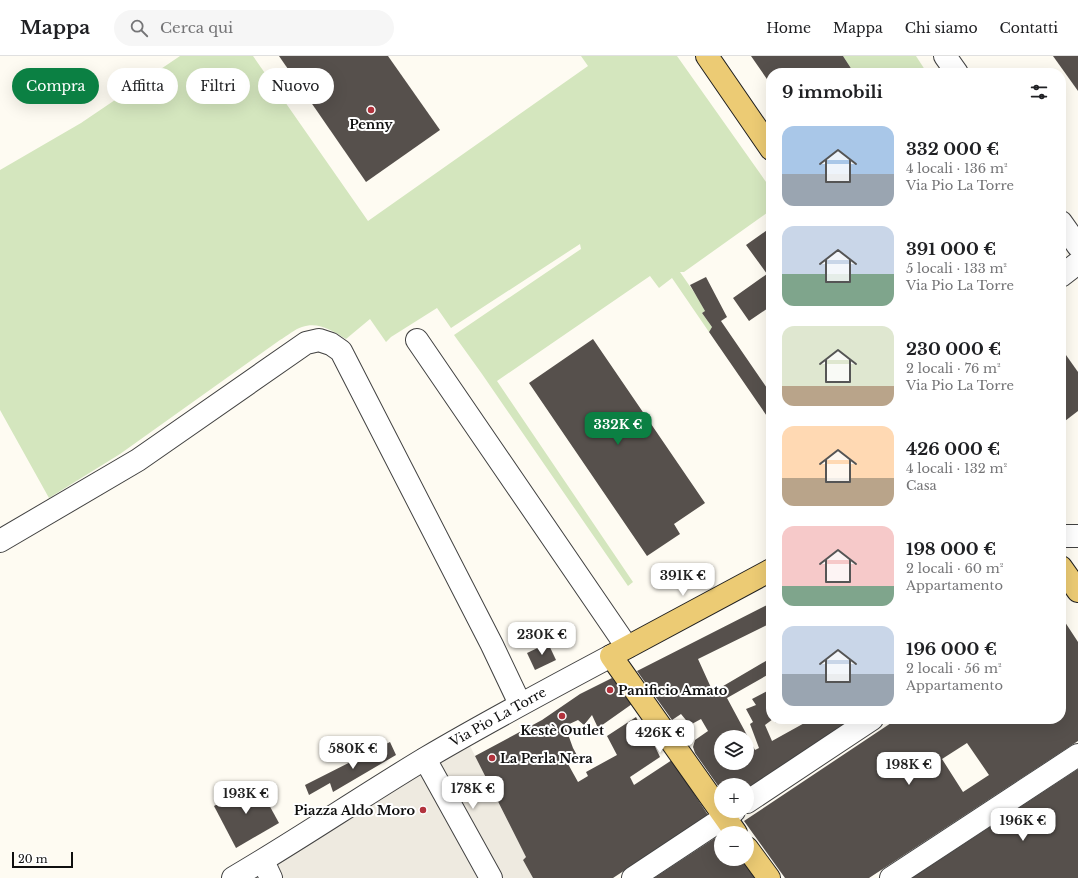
<!DOCTYPE html>
<html lang="it">
<head>
<meta charset="utf-8">
<style>
  :root { --surface:#fff; --page:#f6f6f6; --text:#202124; --muted:#757577; --line:#e0e0e0; --accent:#0b8043 }
  body { margin:0; font-family:"Libre Baskerville",serif; background:var(--page); color:var(--text); height:100vh; display:flex; flex-direction:column; font-size:15px; white-space:nowrap }
  * { box-sizing:border-box; margin:0 }
  p { font-size:13px; color:var(--muted) }
  .icon { flex:none; width:22px; height:22px; fill:none; stroke:currentColor; stroke-width:2; stroke-linecap:round; stroke-linejoin:round }
  .map { position:relative; flex:1; overflow:hidden }
  .side { position:absolute; left:766px; top:12px; width:300px; height:656px; display:flex; flex-direction:column; background:var(--surface); border-radius:16px; box-shadow:0 4px 16px #0002 }
  .side>* { flex:none }
  .top-card { position:absolute; left:12px; top:12px; width:380px; height:36px; display:flex; gap:8px }
  .fabs { position:absolute; left:714px; top:674px; display:grid; gap:8px }
  .fabs a { display:grid; place-items:center; width:40px; height:40px; border-radius:50%; background:var(--surface); box-shadow:0 4px 16px #0002; font-size:20px }
  .scale { position:absolute; left:12px; bottom:10px; width:61px; box-sizing:border-box; padding-left:4px; border:2px solid #0f0f0f; border-top:0; font-size:11px; line-height:14px; white-space:nowrap; color:#0f0f0f; -webkit-text-stroke:3px #fff; paint-order:stroke }
  .price { position:absolute; translate:-50% -34px; padding:0 9px; border-radius:8px; background:#fff; color:#222; font-size:13px; line-height:26px; filter:drop-shadow(0 1px 2px #0008) }
  .price::after { content:''; position:absolute; left:50%; top:24px; width:12px; height:9px; margin-left:-6px; background:inherit; clip-path:polygon(0 0,100% 0,50% 100%) }
  .price.current { background:var(--accent); color:#fff }
  ul { padding:0; list-style:none }
  li { display:flex; align-items:center; gap:12px; height:100px; padding:0 16px }
  li span { display:grid; place-items:center; flex:none; width:112px; height:80px; border-radius:12px; color:#555 }
  li>.icon { margin-inline-start:auto }
  span .icon { width:48px; height:48px; fill:#fffc; stroke-width:1 }
  li b { font-size:17px }
  h2 { display:flex; justify-content:space-between; align-items:center; height:48px; padding:0 16px; font-size:17px }
  .tag { padding:0 14px; border-radius:18px; background:var(--surface); box-shadow:0 4px 16px #0002; font-size:14px; line-height:36px }
  .tag.current { background:var(--accent); color:#fff }
  header { display:flex; align-items:center; gap:24px; box-sizing:border-box; height:56px; padding:0 20px; background:var(--surface); border-bottom:1px solid var(--line) }
  header strong { font-size:19px }
  nav { display:flex; gap:22px; margin-inline-start:auto; font-size:14px }
  .search { width:280px; height:36px; background:var(--page); display:flex; align-items:center; gap:10px; box-sizing:border-box; padding:0 14px; border-radius:22px; color:var(--muted); font-size:15px }
  .map>svg:first-child { display:block }
</style>
</head>
<body>
<header>
<strong>Mappa</strong>
<div class="search"><svg class="icon" aria-label="search" viewBox="0 0 24 24"><circle cx="10" cy="10" r="6"/><path d="M15 15l6 6"/></svg>Cerca qui</div>
<nav><a>Home</a><a>Mappa</a><a>Chi siamo</a><a>Contatti</a></nav>
</header>
<div class="map">
<svg width="1078" height="822" viewBox="0 0 1078 822">
  <rect width="100%" height="100%" fill="#fefbf2"/>
  <g fill="#d4e6be">
    <path d="M 180,0 L 253,0 L 368,165 L 588,10 L 581,0 L 677,0 L 771,133 L 771,154 L 684,216 L 680,216 L 698,242 L 705,255 L 702,257 L 712,271 L 709,276 L 672,222 L 659,232 L 650,220 L 497,325 L 633,526 L 628,530 L 482,318 L 454,279 L 581,193 L 580,188 L 451,272 L 437,252 L 391,281 L 386,286 L 370,263 L 346,283 C 333,275 318,265 302,271 C 295,273 287,280 280,284 L 120,398 L 49,442 L 0,354 L 0,114 L 81,67 Z"/>
    <polygon points="843,0 916,0 927,17 854,17"/>
  </g>
  <polygon fill="#eeeae0" points="465,680 526,801 523,804 533,822 271,822 263,805"/>
  <g fill="#56504c" fill-rule="evenodd">
    <polygon points="279,0 388,0 440,74 366,126"/>
    <polygon points="751,0 843,0 854,17 771,17 771,29"/>
    <polygon points="1053,0 1078,0 1078,35"/>
    <polygon points="770,172 771,174 771,250 749,265 733,242 767,218 746,189"/>
    <polygon points="706,221 727,261 721,265 771,338 771,366 709,276 712,271 702,257 705,255 690,229"/>
    <polygon points="593,283 705,447 674,468 680,478 647,500 529,327"/>
    <polygon points="1061,292 1078,316 1078,355 1061,368"/>
    <path d="M 771,547 L 771,567 L 698,603 L 713,636 L 771,602 L 771,617 L 727,642 L 755,694 L 759,692 L 750,668 L 753,666 L 746,653 L 756,649 L 752,643 L 771,633 L 771,663 L 773,663 L 765,669 L 772,685 L 808,665 L 807,663 L 852,663 L 747,733 L 747,729 L 721,729 L 721,734 L 695,697 L 693,691 L 695,684 L 708,675 L 701,663 L 690,669 L 681,658 L 672,664 L 637,615 ZM 721,681 L 747,681 L 747,707 L 721,707 Z"/>
    <path d="M 1061,560 L 1078,586 L 1078,685 L 869,822 L 785,822 L 744,765 L 897,663 L 1061,663 ZM 967,687 L 989,719 L 963,736 L 942,703 Z"/>
    <polygon points="548,587 556,604 535,614 527,597"/>
    <polygon points="612,622 632,648 598,672 592,659 584,669 578,664 565,670 573,692 579,703 568,708 578,726 588,720 586,716 617,699 607,680 636,661 645,679 649,678 660,701 630,721 634,729 672,704 708,759 613,822 533,822 523,804 526,801 475,700 542,664 580,638"/>
    <polygon points="774,663 783,663 776,667"/>
    <polygon points="390,686 396,699 333,736 330,727 309,739 305,729"/>
    <polygon points="1078,713 1078,822 911,822 924,814"/>
    <polygon points="257,727 279,767 236,792 214,750"/>
    <polygon points="721,778 721,803 741,803 755,822 654,822"/>
  </g>
  <g fill="none" stroke-linecap="round" stroke-linejoin="round">
    <g stroke="#424242" stroke-width="24">
      <g id="minor">
        <polyline points="945,0 957,17"/>
        <polyline points="1061,166 1078,190"/>
        <polyline points="1061,220 1078,207"/>
        <polyline points="417,284 627,591"/>
        <polyline points="1061,480 1078,480"/>
        <polyline points="0,485 138,404 306,287 319,284 331,288 341,295 492,589 520,648"/>
        <polyline points="425,703 491,822"/>
        <polyline points="747,746 872,663"/>
        <polyline points="263,805 271,822"/>
        <path d="M 233,822 C 298,784 361,741 426,702 C 487,666 549,633 611,600"/>
        <polyline points="633,822 734,755"/>
        <polyline points="891,822 1078,699"/>
      </g>
    </g>
    <g stroke="#202020" stroke-width="24">
      <g id="major">
        <polyline points="707,0 771,93"/>
        <polyline points="1061,511 1078,535"/>
        <polyline points="736,777 611,600 771,514"/>
        <polyline points="747,792 769,822"/>
      </g>
    </g>
    <use href="#minor" stroke="#fff" stroke-width="22"/>
    <use href="#major" stroke="#eccb74" stroke-width="22"/>
  </g>
  <g fill="#b2333d" stroke="#fff" stroke-width="1.5">
    <circle cx="371" cy="54" r="4"/>
    <circle cx="610" cy="634" r="4"/>
    <circle cx="562" cy="660" r="4"/>
    <circle cx="492" cy="702" r="4"/>
    <circle cx="423" cy="754" r="4"/>
  </g>
  <g text-anchor="middle" dominant-baseline="central" stroke-width="4" stroke-linejoin="round" paint-order="stroke">
    <g font-size="13" font-weight="bold" fill="#0f0f0f" stroke="#fff">
      <text x="371" y="68">Penny</text>
      <text x="618" y="634" text-anchor="start">Panificio Amato</text>
      <text x="562" y="674">Kestè Outlet</text>
      <text x="500" y="702" text-anchor="start">La Perla Nera</text>
      <text x="415" y="754" text-anchor="end">Piazza Aldo Moro</text>
    </g>
    <g font-size="13" fill="#0f0f0f" stroke="#fff">
      <text transform="translate(498 661) rotate(-29)">Via Pio La Torre</text>
    </g>
  </g>
</svg>
<div class="fabs">
<a><svg class="icon" aria-label="layers" viewBox="0 0 24 24"><path d="M12 4l9 5-9 5-9-5zM3 14l9 5 9-5"/></svg></a>
<a>+</a>
<a>−</a>
</div>
<div class="scale">20 m</div>
<b class="price current" style="left:618px;top:390px">332K €</b>
<b class="price" style="left:683px;top:541px">391K €</b>
<b class="price" style="left:542px;top:600px">230K €</b>
<b class="price" style="left:660px;top:698px">426K €</b>
<b class="price" style="left:353px;top:714px">580K €</b>
<b class="price" style="left:909px;top:730px">198K €</b>
<b class="price" style="left:473px;top:754px">178K €</b>
<b class="price" style="left:246px;top:759px">193K €</b>
<b class="price" style="left:1023px;top:786px">196K €</b>
<div class="top-card">
<a class="tag current">Compra</a>
<a class="tag">Affitta</a>
<a class="tag">Filtri</a>
<a class="tag">Nuovo</a>
</div>
<section class="side">
<h2>9 immobili<svg class="icon" aria-label="filters" viewBox="0 0 24 24"><path d="M4 7h16M4 17h16"/><circle cx="9" cy="7" r="2"/><circle cx="15" cy="17" r="2"/></svg></h2>
<ul>
<li><span style="background:linear-gradient(#a9c7e8 60%,#9aa5b1 0)"><svg class="icon" aria-label="home" viewBox="0 0 24 24"><path d="M3 11l9-7 9 7M6 9v11h12V9"/></svg></span><div><b>332 000 €</b><p>4 locali · 136 m²</p><p>Via Pio La Torre</p></div></li>
<li><span style="background:linear-gradient(#c9d6e8 60%,#7fa58c 0)"><svg class="icon" aria-label="home" viewBox="0 0 24 24"><path d="M3 11l9-7 9 7M6 9v11h12V9"/></svg></span><div><b>391 000 €</b><p>5 locali · 133 m²</p><p>Via Pio La Torre</p></div></li>
<li><span style="background:linear-gradient(#dfe7d0 75%,#b9a48a 0)"><svg class="icon" aria-label="home" viewBox="0 0 24 24"><path d="M3 11l9-7 9 7M6 9v11h12V9"/></svg></span><div><b>230 000 €</b><p>2 locali · 76 m²</p><p>Via Pio La Torre</p></div></li>
<li><span style="background:linear-gradient(#ffd9b3 65%,#b9a48a 0)"><svg class="icon" aria-label="home" viewBox="0 0 24 24"><path d="M3 11l9-7 9 7M6 9v11h12V9"/></svg></span><div><b>426 000 €</b><p>4 locali · 132 m²</p><p>Casa</p></div></li>
<li><span style="background:linear-gradient(#f6c9c9 75%,#7fa58c 0)"><svg class="icon" aria-label="home" viewBox="0 0 24 24"><path d="M3 11l9-7 9 7M6 9v11h12V9"/></svg></span><div><b>198 000 €</b><p>2 locali · 60 m²</p><p>Appartamento</p></div></li>
<li><span style="background:linear-gradient(#c9d6e8 60%,#9aa5b1 0)"><svg class="icon" aria-label="home" viewBox="0 0 24 24"><path d="M3 11l9-7 9 7M6 9v11h12V9"/></svg></span><div><b>196 000 €</b><p>2 locali · 56 m²</p><p>Appartamento</p></div></li>
</ul>
</section>
</div>
</body>
</html>
